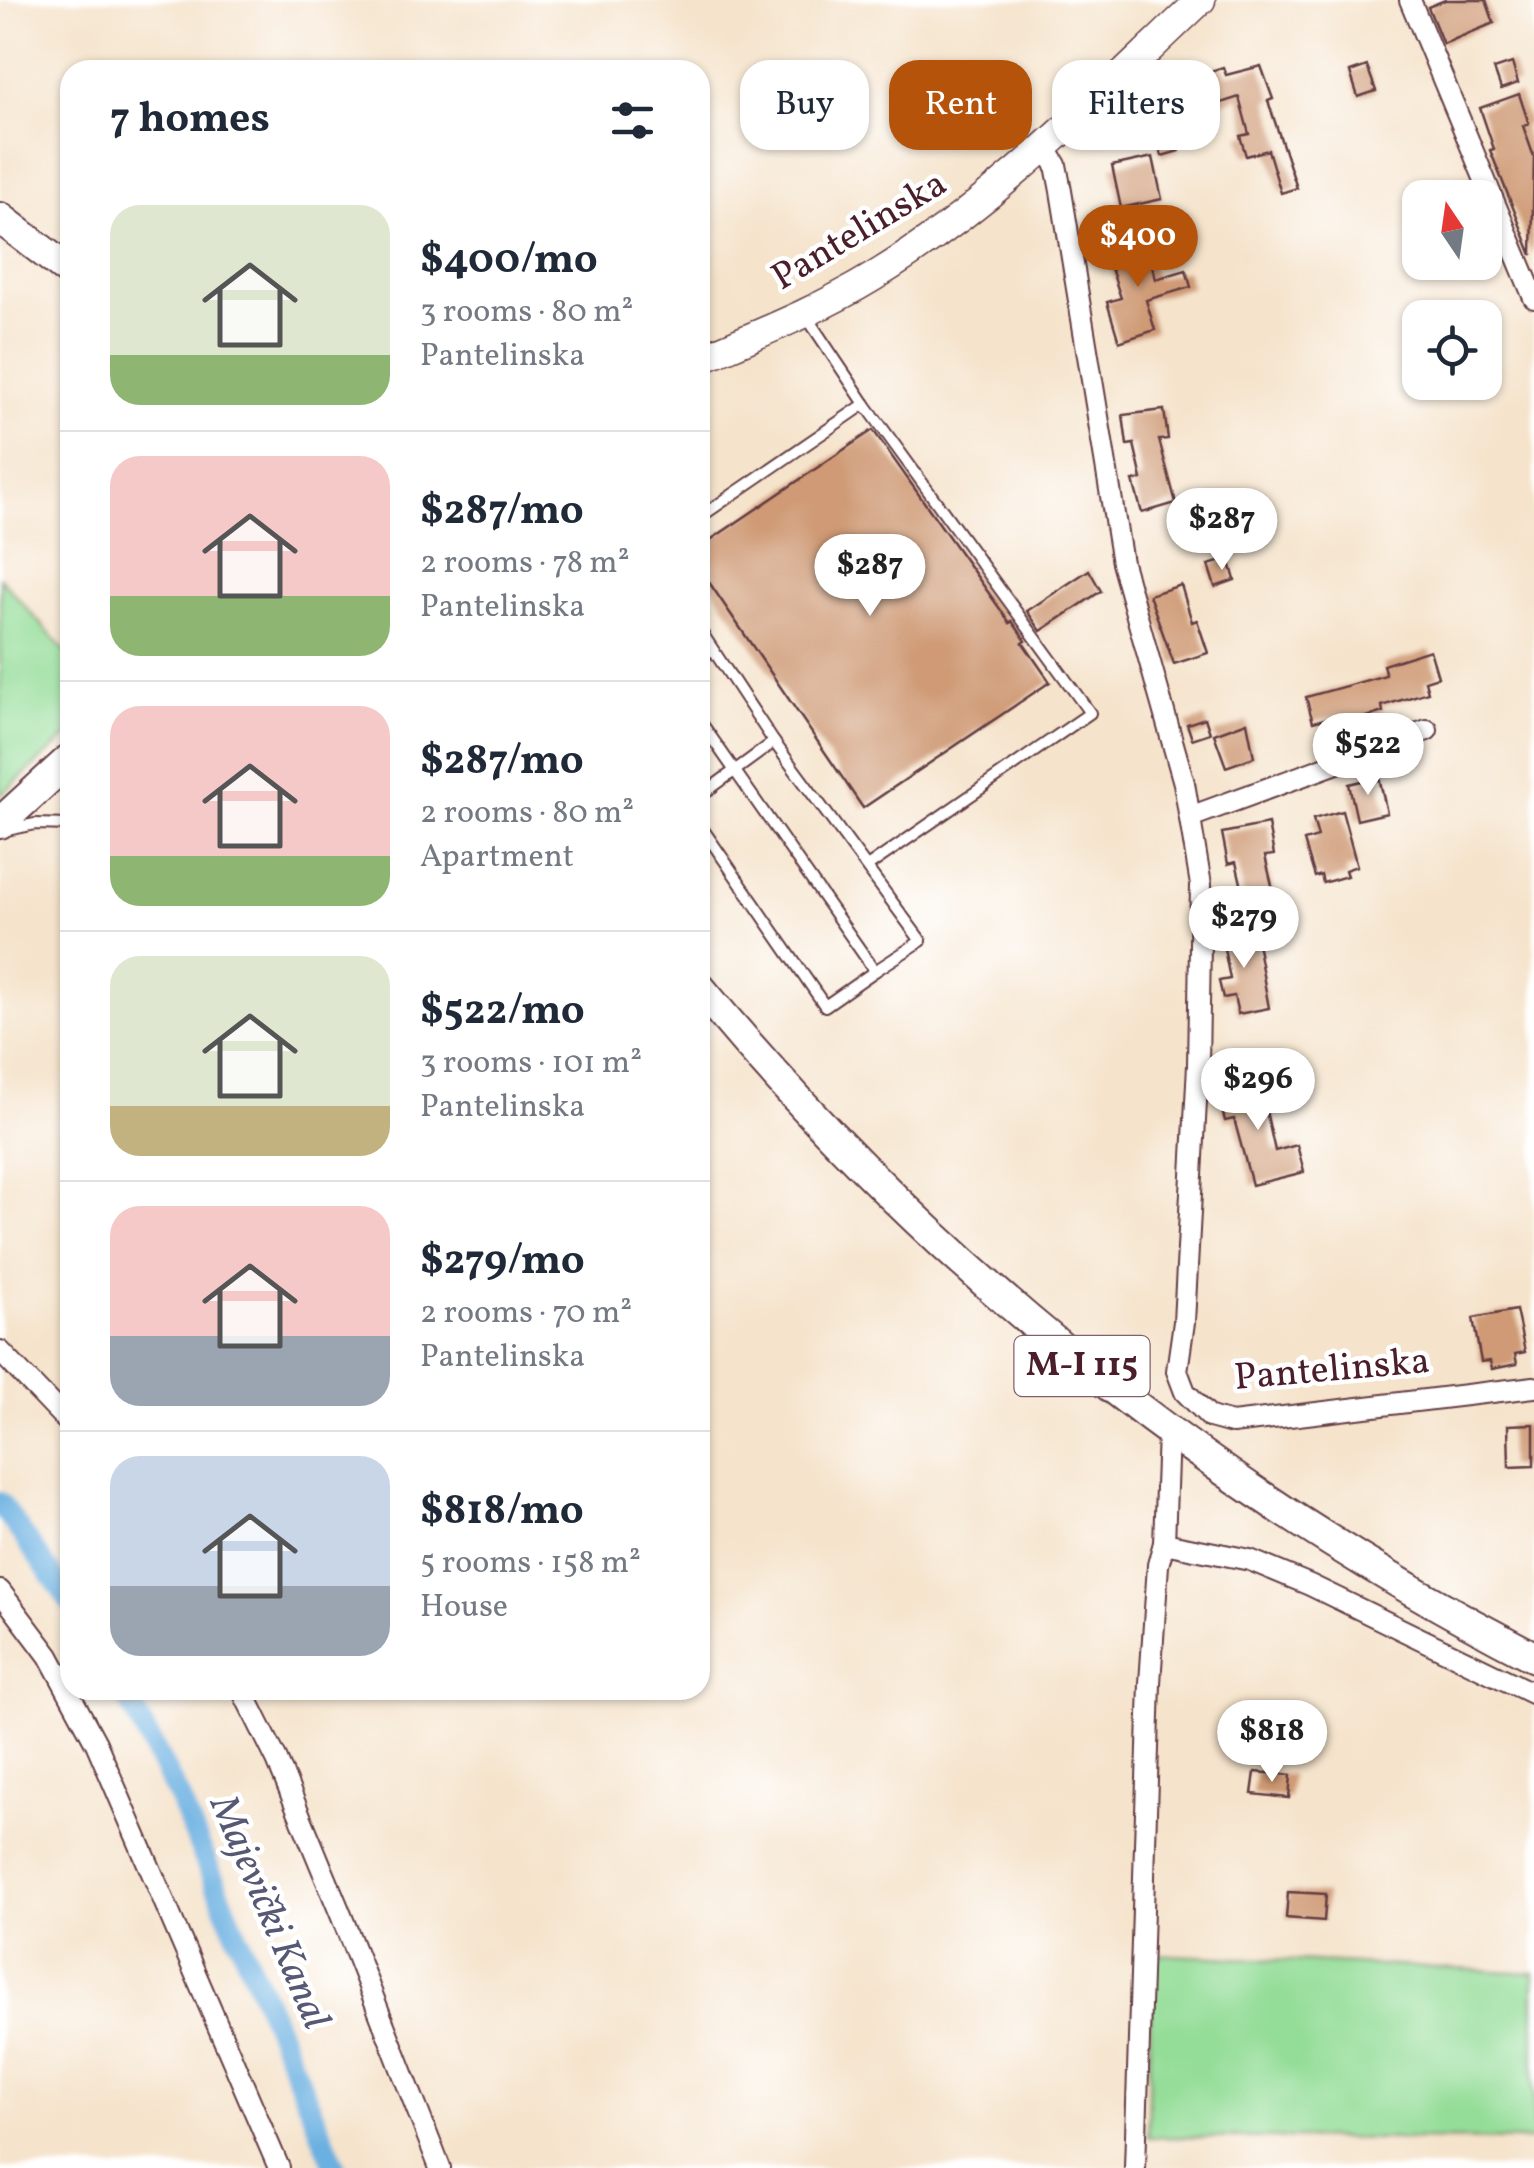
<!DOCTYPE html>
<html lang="en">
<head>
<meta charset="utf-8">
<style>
  :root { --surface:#fff; --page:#f6f6f7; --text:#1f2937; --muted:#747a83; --line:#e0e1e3; --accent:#b45309 }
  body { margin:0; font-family:Vollkorn,serif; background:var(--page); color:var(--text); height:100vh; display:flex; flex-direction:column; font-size:38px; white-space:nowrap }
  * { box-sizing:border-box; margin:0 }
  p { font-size:32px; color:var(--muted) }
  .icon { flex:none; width:55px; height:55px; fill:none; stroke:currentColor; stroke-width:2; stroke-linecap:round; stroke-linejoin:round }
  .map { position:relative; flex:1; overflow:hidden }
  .panel { position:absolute; left:60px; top:60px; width:650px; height:1640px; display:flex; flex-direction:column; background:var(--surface); border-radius:30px; box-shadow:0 2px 8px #0004 }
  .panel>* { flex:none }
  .banner { position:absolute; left:740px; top:60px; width:642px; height:90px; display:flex; gap:20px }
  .needle { width:65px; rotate:347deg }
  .tools { position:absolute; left:1402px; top:180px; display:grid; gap:20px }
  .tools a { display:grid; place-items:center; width:100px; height:100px; border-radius:20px; background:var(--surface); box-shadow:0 2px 8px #0004; font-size:50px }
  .price { position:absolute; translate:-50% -85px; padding:0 22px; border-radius:35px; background:#fff; color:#222; font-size:32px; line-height:65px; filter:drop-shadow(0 2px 5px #0008) }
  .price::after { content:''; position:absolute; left:50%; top:60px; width:30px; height:22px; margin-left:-15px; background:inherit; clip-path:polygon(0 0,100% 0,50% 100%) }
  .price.on { background:var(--accent); color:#fff }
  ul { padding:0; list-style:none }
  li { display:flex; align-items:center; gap:30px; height:250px; padding:0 50px }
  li+li { border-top:2px solid var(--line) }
  li span { display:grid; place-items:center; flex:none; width:280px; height:200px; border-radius:30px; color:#555 }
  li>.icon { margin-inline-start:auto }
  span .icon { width:120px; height:120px; fill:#fffc; stroke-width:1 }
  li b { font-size:42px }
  h2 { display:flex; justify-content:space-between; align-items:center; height:120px; padding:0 50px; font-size:42px }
  .chip { padding:0 35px; border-radius:30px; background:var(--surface); box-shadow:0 2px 8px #0004; font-size:35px; line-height:90px }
  .chip.on { background:var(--accent); color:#fff }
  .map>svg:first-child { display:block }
</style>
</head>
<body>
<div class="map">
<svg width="1534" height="2168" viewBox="0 0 1534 2168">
  <rect width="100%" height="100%" fill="#fff"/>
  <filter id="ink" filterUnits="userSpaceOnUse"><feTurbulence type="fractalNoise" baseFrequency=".01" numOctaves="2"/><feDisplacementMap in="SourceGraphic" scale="20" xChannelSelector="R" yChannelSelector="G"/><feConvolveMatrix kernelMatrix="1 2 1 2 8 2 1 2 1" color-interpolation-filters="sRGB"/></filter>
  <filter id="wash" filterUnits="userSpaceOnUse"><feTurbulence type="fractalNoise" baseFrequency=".0048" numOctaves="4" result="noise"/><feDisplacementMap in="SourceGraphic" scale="40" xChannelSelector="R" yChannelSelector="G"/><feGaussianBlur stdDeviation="2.25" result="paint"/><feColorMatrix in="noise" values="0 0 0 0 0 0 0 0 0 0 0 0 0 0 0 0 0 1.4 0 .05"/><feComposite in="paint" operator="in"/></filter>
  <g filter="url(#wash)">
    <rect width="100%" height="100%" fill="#f5e3cb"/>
    <g fill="#94dd98" stroke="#6f7e62" stroke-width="2.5">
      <polygon points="0,578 70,657 70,734 0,796"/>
      <polygon points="1152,1954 1534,1973 1534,2140 1148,2137"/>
    </g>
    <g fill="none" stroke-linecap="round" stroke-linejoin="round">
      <g stroke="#6bb0e1" stroke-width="22">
        <polyline points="0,1503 70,1601"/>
        <polyline points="124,1690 179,1798 336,2168"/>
      </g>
    </g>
    <g id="blocks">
      <g fill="#cf9a75">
        <polygon points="1445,0 1486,0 1494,23 1443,44 1428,7"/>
        <polygon points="1512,63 1518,83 1501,89 1494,69"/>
        <polygon points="1261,66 1273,99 1268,101 1297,188 1281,193 1268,150 1246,156 1240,136 1249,134 1239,97 1196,111 1200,127 1174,134 1179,151 1162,156 1144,92 1223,67 1226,75"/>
        <polygon points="1367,66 1376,91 1358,97 1350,72"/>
        <polygon points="1519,94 1529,124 1523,126 1534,157 1532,255 1490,150 1494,149 1480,108"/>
        <polygon points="1153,157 1162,199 1121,208 1112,166"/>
        <polygon points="1144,241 1156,279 1186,270 1191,287 1146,300 1155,330 1119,342 1107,302 1121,298 1106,253"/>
        <polygon points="1164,410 1168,439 1159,440 1176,503 1142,513 1133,481 1142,479 1134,444 1127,445 1123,415"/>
        <polygon points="873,430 1010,623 1012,621 1026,641 1023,643 1050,682 863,808 700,569 700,547"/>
        <polygon points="1229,559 1235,580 1215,587 1208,565"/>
        <polygon points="1089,570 1101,591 1041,631 1027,611"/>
        <polygon points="1181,585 1192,622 1197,620 1208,653 1174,664 1149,595"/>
        <polygon points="1430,650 1438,677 1425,681 1428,692 1382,706 1383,712 1343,724 1340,715 1313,722 1306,697 1386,675 1383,665"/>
        <polygon points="1205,718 1210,733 1192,739 1187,724"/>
        <polygon points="1247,722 1254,757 1226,767 1214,734"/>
        <polygon points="1379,777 1387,813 1357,820 1349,784"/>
        <polygon points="1342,811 1357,866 1345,870 1347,876 1323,883 1321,875 1315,877 1304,841 1318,837 1313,819"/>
        <polygon points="1268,824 1274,855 1265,856 1276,902 1247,909 1236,862 1228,864 1222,833"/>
        <polygon points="1254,926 1269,1008 1238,1014 1234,996 1223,998 1219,981 1230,979 1221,933"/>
        <polygon points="1258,1075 1275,1151 1297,1145 1304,1172 1252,1185 1234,1119 1225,1121 1221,1106 1230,1104 1225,1082"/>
        <polygon points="1516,1310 1525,1352 1515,1354 1517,1364 1492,1369 1490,1361 1481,1362 1473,1318"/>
        <polygon points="1534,1424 1534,1466 1509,1467 1508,1425"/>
        <polygon points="1255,1772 1291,1775 1289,1798 1252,1794"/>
        <polygon points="1288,1892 1326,1894 1324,1921 1286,1918"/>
      </g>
    </g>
  </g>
  <g filter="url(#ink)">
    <use href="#blocks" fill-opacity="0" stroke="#643c43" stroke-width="2.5"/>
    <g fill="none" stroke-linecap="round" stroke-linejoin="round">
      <g stroke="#643c43" stroke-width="14">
        <g id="lane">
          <polyline points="806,316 865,404 1090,713 867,867"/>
          <polyline points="700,517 865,404"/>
          <polyline points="700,630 774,742 700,796"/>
          <polyline points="700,721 875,971 825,1006 700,825"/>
          <polyline points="774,742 921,941 875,971"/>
          <polyline points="7,830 35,824 70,825"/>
        </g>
      </g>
      <g stroke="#643c43" stroke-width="24">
        <g id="street">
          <polyline points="1410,0 1534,298"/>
          <polyline points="1045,147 1056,165 1061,191 1122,563 1184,783 1201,885 1198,1065 1184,1322 1177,1371 1185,1392 1210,1417 1232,1423 1534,1387"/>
          <polyline points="1190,817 1427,730"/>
          <polyline points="0,1351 70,1424"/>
          <polyline points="1164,1543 1250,1560 1310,1585 1534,1694"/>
          <polyline points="0,1591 49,1656 96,1743 279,2168"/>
          <polyline points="242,1690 277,1760 341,1915 440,2168"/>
          <polyline points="1135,2168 1150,1683 1158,1565 1164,1543 1168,1432"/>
        </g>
      </g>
      <g stroke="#643c43" stroke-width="31">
        <path id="secondary" d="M 700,359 C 758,334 819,310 873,277 C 997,202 1097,98 1201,0"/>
      </g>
      <g stroke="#643c43" stroke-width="34">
        <g id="primary">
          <polyline points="0,218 70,272"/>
          <polyline points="0,823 70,759"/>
          <path d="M 700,988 C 933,1268 1210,1490 1534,1657"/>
        </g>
      </g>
      <use href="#lane" stroke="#fff" stroke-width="10"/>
      <use href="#street" stroke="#fff" stroke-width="20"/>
      <use href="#secondary" stroke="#fff" stroke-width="28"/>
      <use href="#primary" stroke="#fff" stroke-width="30"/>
    </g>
  </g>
  <g text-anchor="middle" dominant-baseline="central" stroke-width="9" stroke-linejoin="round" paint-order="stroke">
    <rect fill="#fff" stroke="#80626b" stroke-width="2.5" x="1014.5" y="1336" width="135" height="60" rx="8"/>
    <g font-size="35" font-weight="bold" fill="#4a1f2b">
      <text x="1082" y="1366">M-I 115</text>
    </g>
    <g font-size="38" fill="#4a1f2b" stroke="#fff">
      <text transform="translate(860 232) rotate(-31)">Pantelinska</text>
      <text transform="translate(1332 1371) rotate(-5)">Pantelinska</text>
    </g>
    <g font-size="40" font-style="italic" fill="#575974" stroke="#fff">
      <text transform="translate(268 1913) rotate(67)">Majevički Kanal</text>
    </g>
  </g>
</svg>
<div class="tools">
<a><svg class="needle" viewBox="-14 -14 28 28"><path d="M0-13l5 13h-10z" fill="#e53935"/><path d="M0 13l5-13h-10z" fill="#747a83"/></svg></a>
<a><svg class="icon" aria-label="locate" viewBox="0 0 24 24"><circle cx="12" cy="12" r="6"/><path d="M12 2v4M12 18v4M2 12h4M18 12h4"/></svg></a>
</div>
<b class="price on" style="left:1138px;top:290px">$400</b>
<b class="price" style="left:1222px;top:573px">$287</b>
<b class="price" style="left:870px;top:619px">$287</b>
<b class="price" style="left:1368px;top:798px">$522</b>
<b class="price" style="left:1244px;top:971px">$279</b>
<b class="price" style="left:1258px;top:1133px">$296</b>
<b class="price" style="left:1272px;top:1785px">$818</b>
<div class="banner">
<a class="chip">Buy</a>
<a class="chip on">Rent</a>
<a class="chip">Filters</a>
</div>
<section class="panel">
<h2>7 homes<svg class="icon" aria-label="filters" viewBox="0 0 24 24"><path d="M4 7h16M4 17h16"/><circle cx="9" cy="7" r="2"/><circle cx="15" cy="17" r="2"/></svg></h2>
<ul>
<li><span style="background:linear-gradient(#dfe7d0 75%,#8fb573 0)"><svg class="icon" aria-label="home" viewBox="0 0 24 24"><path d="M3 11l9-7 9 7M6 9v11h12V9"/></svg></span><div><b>$400/mo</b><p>3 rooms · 80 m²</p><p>Pantelinska</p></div></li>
<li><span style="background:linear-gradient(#f6c9c9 70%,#8fb573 0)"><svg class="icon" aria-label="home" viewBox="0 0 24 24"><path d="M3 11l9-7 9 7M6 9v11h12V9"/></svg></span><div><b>$287/mo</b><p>2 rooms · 78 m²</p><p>Pantelinska</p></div></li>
<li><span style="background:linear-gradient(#f6c9c9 75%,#8fb573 0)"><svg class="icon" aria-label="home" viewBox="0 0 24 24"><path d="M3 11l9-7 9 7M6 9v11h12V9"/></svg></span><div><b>$287/mo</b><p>2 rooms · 80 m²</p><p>Apartment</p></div></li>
<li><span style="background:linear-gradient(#dfe7d0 75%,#c2b280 0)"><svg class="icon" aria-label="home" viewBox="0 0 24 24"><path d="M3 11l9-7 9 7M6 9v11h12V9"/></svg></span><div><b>$522/mo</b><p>3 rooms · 101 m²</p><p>Pantelinska</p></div></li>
<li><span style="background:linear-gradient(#f6c9c9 65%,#9aa5b1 0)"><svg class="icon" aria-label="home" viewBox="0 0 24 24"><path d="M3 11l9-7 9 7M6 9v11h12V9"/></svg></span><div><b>$279/mo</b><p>2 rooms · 70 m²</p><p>Pantelinska</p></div></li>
<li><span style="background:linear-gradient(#c9d6e8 65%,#9aa5b1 0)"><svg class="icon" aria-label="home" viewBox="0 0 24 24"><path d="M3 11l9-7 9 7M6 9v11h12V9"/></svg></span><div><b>$818/mo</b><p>5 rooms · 158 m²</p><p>House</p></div></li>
</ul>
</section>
</div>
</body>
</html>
